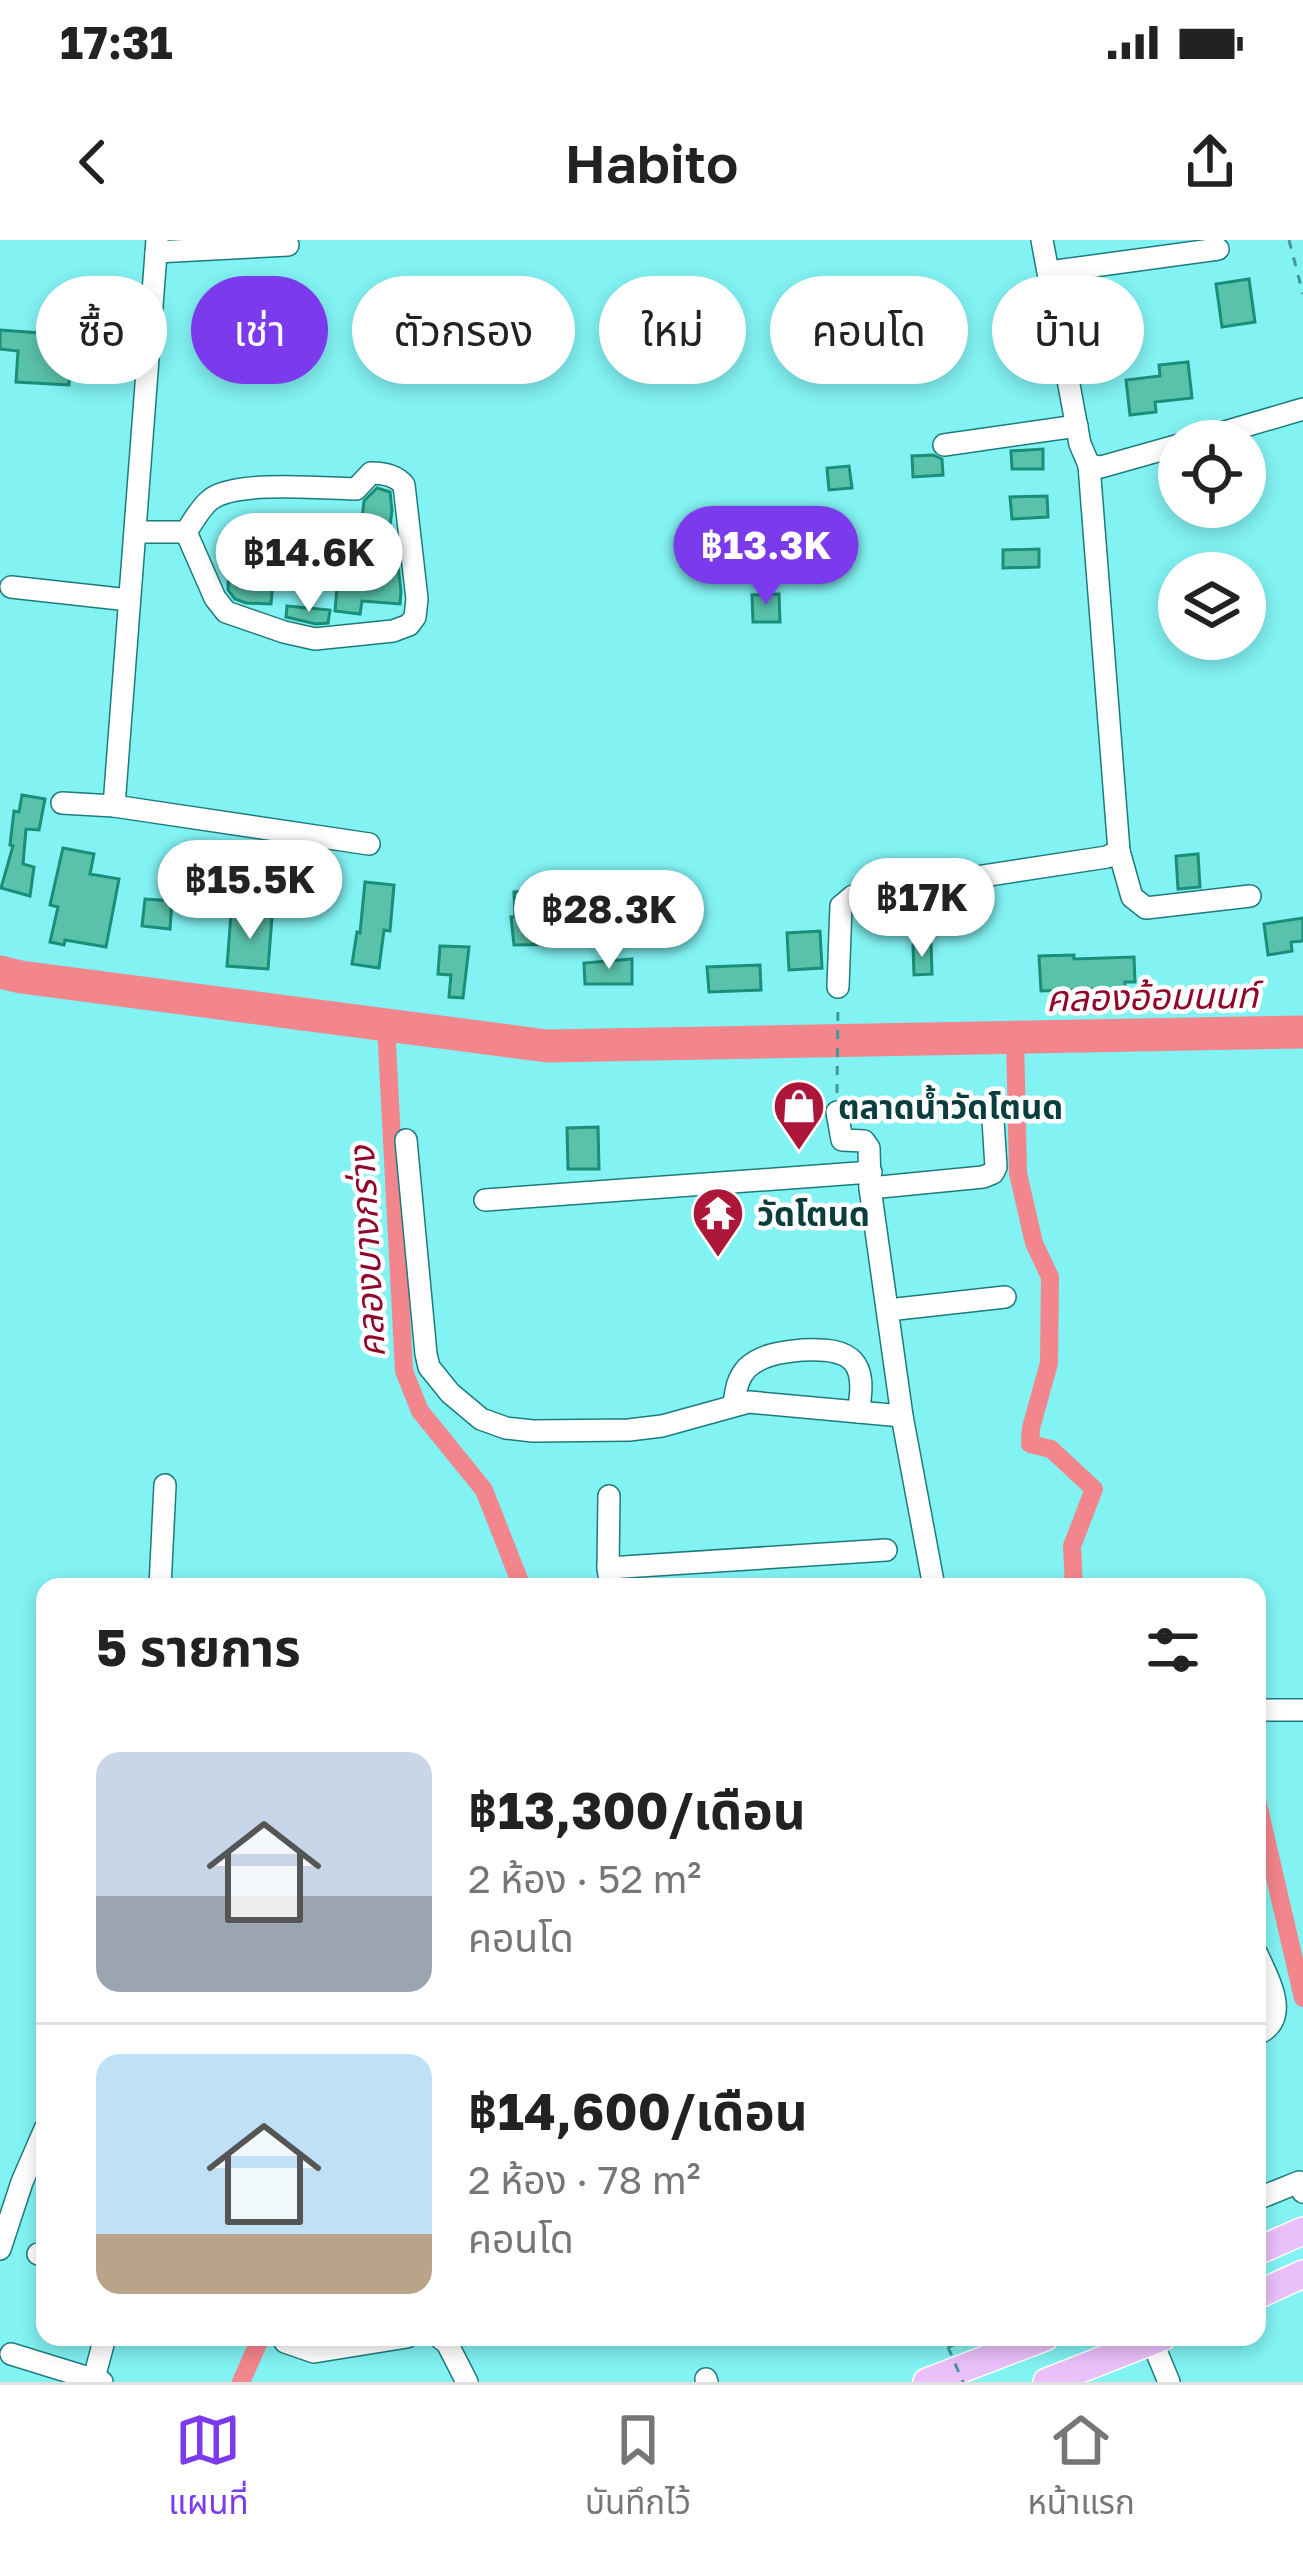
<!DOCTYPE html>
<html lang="th">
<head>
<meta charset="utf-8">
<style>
  :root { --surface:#fff; --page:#f6f6f6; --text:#222; --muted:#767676; --line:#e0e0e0; --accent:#7c3aed }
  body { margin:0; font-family:"Golos Text","Noto Sans Thai",sans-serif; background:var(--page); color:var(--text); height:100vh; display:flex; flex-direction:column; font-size:45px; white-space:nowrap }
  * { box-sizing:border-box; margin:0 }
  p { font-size:39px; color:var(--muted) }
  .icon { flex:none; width:66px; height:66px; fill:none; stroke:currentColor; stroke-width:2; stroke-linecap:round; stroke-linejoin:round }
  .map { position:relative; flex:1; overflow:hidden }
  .side { position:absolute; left:36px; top:1338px; width:1230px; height:768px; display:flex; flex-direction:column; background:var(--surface); border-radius:24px; box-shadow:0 6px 18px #0003 }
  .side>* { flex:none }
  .banner { position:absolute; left:36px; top:36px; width:1233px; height:108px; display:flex; gap:24px }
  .buttons { position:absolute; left:1158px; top:180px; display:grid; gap:24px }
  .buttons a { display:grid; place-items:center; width:108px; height:108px; border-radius:50%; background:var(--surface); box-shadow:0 6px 18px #0003; font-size:60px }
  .price { position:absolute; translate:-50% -102px; padding:0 27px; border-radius:42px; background:#fff; color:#222; font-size:39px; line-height:78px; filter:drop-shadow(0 3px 6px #0008) }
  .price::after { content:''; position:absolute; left:50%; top:72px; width:36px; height:27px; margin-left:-18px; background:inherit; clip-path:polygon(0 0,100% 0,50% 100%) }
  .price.on { background:var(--accent); color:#fff }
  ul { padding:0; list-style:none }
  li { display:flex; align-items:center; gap:36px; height:300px; padding:0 60px }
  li+li { border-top:3px solid var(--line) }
  li span { display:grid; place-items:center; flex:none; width:336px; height:240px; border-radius:24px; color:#555 }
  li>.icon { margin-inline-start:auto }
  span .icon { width:144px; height:144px; fill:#fffc; stroke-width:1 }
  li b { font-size:51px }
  h2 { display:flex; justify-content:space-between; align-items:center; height:144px; padding:0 60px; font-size:51px }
  .pill { padding:0 42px; border-radius:54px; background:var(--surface); box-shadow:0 6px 18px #0003; font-size:42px; line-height:108px }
  .pill.on { background:var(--accent); color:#fff }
  .status { display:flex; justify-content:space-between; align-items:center; height:84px; padding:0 60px; background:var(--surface); direction:ltr }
  .status svg { height:33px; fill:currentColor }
  header { display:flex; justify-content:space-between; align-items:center; height:156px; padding:0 60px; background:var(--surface); font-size:54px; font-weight:600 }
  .tabs { display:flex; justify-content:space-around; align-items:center; height:168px; border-top:3px solid var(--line); background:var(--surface); font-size:33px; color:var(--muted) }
  .tabs a { display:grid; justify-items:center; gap:6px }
  .tabs .on { color:var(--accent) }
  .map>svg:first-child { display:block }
</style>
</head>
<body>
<div class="status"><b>17:31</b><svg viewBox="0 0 49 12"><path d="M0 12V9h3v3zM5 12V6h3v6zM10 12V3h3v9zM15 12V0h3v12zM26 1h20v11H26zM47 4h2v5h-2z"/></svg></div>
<header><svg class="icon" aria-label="back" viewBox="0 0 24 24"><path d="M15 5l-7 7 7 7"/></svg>Habito<svg class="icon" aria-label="share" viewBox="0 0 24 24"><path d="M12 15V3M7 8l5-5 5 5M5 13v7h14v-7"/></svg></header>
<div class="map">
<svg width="1303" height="2142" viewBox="0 0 1303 2142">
  <rect width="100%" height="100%" fill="#82f2f3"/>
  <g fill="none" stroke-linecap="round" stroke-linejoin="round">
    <g stroke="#f3858c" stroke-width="18">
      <polyline points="386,785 404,1131 420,1171 484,1250 522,1347"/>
      <polyline points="1015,797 1018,933 1034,1003 1050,1037 1049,1123 1031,1188 1030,1204 1051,1209 1094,1249 1072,1306 1074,1347"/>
      <polyline points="1257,1560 1303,1758"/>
      <polyline points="241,2142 261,2097"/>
    </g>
    <polyline stroke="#f3858c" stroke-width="33" points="0,732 21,737 547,806 1303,792"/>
  </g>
  <g fill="#5ac2ab" stroke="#198f79" stroke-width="3">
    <polygon points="1249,39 1255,82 1222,87 1216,44"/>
    <polygon points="0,90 81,96 79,116 71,115 69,145 16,142 18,111 0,109"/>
    <polygon points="1188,122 1192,158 1155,162 1156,172 1130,175 1126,140 1160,136 1159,125"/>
    <polygon points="1043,209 1043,229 1012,229 1011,211"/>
    <polygon points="933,215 942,219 943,235 913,237 912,216"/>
    <polygon points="849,226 852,248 829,250 827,228"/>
    <polygon points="377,248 390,252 392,271 388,300 395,301 401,351 400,364 362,361 360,374 335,371 338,336 303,332 306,300 359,305 364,261"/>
    <polygon points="1047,256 1048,277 1012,279 1010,257"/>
    <polygon points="222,294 256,296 253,339 273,340 271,364 246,363 235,359 228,350 229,320 220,319"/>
    <polygon points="1039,309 1039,327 1003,328 1003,310"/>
    <polygon points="779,354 780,382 753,382 752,355"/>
    <polygon points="287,366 330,370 328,383 316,384 286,377"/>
    <polygon points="22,555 45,559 39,590 26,589 23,624 34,627 30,656 1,648 13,606 10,605 14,571 19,572"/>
    <polygon points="63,608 94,614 90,634 119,639 106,707 65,700 64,705 50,702 58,667 50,665"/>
    <polygon points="1198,614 1200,647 1178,649 1176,616"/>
    <polygon points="365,642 394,645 390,691 384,690 379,728 352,724 357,692 360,693"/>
    <polygon points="564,649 564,659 573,659 573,674 577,674 577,704 514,705 511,677 515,677 514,652"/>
    <polygon points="145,659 172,661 170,689 142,686"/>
    <polygon points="231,674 272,677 268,729 227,726"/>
    <polygon points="1303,678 1303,701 1291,702 1292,711 1268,715 1264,684"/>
    <polygon points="820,691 822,728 789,730 787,693"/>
    <polygon points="931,704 932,734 914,735 913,705"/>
    <polygon points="440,706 469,707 463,758 449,757 451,735 438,734"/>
    <polygon points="1074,715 1074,719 1134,717 1135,742 1125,742 1125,748 1041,751 1039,716"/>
    <polygon points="632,719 632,744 585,744 584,723"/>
    <polygon points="760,725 761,750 709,752 707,727"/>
    <polygon points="598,887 599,929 568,929 567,888"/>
  </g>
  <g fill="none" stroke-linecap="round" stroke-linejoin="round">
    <g stroke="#1e7b7c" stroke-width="24">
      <g id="minor">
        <polyline points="1042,0 1080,204 1089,225 1101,227 1179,205"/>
        <polyline points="156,12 288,5"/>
        <polyline points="1049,32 1218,9"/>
        <polyline points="1194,201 1303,169"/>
        <polyline points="944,205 1077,186"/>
        <path d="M 135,292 L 186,292 C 193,282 200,268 210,260 C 234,240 323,248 356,249 L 371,233 C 384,233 396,235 404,245 L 417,359 L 415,377 L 409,385 L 393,391 L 315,399 L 284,392 L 226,372 L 215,358 L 186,292"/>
        <polyline points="11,347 129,360"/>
        <polyline points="62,563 114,566 369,604"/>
        <polyline points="114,566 157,0"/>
        <polyline points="1119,611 1132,657 1146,668 1250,656"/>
        <polyline points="838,747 841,666 853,656 1107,617 1119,611 1089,225"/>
        <polyline points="837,872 842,900 864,901 869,908 870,948 902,1176 934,1347"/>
        <polyline points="406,900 426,1114 429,1127 450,1153 481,1179 506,1188 533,1191 629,1190 662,1186 749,1162 902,1176"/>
        <polyline points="870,948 983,937 993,933 996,927 993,880"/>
        <polyline points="485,960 871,932"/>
        <polyline points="888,1070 1005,1057"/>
        <path d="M 734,1164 C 736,1150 737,1139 747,1128 C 762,1114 783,1112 802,1110 C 853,1107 868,1122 858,1172"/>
        <polyline points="609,1256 608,1328 611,1347"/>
        <polyline points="608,1328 886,1310"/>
        <polyline points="160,1347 165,1245"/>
        <polyline points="1257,1470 1303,1470"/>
        <path d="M 1257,1714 C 1268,1739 1292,1779 1257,1794"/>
        <polyline points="1257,1959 1299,1942 1303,1952"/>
        <polyline points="0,2009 22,1942 45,1889"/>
        <polyline points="38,2014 45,2016"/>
        <polyline points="439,2097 447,2103 467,2142"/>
        <polyline points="1152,2101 1169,2142"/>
        <polyline points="285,2102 314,2112 407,2097"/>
        <polyline points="11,2114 102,2142"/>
        <polyline points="706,2139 707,2142"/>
        <polyline points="93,2142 105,2097"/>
      </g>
    </g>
    <g stroke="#fff" stroke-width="30">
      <g id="major">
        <polyline points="1257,2011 1303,1991"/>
        <polyline points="1257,2055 1303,2034"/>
        <polyline points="927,2142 1045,2097"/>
        <polyline points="1047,2142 1162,2097"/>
      </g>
    </g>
    <g stroke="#449697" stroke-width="3" stroke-dasharray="9 9" stroke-linecap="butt">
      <polyline points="1289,0 1303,54"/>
      <polyline points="837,853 838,766"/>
      <polyline points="948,2107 959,2103 961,2107"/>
    </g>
    <use href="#minor" stroke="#fff" stroke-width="21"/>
    <use href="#major" stroke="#eac0fa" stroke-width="27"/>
    <polyline stroke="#449697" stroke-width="3" stroke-dasharray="9 9" stroke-linecap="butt" points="948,2107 963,2142"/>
  </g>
  <defs>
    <g id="shop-pin" transform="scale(2.7)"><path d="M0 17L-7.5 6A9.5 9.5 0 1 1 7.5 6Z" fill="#ac1638" stroke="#fefefe"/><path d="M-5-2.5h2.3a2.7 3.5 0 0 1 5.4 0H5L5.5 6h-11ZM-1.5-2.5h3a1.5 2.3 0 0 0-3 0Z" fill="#fff"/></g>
    <g id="temple-pin" transform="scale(2.7)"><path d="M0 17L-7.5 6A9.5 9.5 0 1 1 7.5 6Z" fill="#ac1638" stroke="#fefefe"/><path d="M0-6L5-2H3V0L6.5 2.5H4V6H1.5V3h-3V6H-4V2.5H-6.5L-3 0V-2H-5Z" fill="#fff"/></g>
  </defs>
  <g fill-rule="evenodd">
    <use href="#shop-pin" x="799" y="866"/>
    <use href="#temple-pin" x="718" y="973"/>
  </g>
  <g text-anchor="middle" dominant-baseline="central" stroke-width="9" stroke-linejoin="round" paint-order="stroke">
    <g font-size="33" font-weight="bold" fill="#093d3e" stroke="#fefefe" text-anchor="start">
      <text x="838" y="866">ตลาดน้ำวัดโตนด</text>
      <text x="757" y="973">วัดโตนด</text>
    </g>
    <g font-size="36" font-style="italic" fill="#91062b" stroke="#fefefe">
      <text transform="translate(1152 756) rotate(-1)">คลองอ้อมนนท์</text>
      <text transform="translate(366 1012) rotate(-93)">คลองบางกร่าง</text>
    </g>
  </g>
</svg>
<div class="buttons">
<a><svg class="icon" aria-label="locate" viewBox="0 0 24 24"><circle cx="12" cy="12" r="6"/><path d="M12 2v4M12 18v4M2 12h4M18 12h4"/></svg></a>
<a><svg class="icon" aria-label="layers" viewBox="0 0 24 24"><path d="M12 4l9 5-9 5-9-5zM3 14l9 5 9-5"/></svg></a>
</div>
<b class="price on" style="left:766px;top:368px">฿13.3K</b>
<b class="price" style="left:309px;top:375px">฿14.6K</b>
<b class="price" style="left:250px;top:702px">฿15.5K</b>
<b class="price" style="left:922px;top:720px">฿17K</b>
<b class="price" style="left:609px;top:732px">฿28.3K</b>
<div class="banner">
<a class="pill">ซื้อ</a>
<a class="pill on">เช่า</a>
<a class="pill">ตัวกรอง</a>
<a class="pill">ใหม่</a>
<a class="pill">คอนโด</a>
<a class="pill">บ้าน</a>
</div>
<section class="side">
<h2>5 รายการ<svg class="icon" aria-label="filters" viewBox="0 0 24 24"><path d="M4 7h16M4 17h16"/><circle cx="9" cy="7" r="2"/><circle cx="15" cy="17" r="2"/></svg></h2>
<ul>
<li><span style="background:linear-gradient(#c9d6e8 60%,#9aa5b1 0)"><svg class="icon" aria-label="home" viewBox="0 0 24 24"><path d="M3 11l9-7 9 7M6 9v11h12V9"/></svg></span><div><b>฿13,300/เดือน</b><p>2 ห้อง · 52 m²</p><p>คอนโด</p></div></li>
<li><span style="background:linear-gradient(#bfe0f5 75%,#b9a48a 0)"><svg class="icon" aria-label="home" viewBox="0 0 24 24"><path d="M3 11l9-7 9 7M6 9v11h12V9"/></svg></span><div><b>฿14,600/เดือน</b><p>2 ห้อง · 78 m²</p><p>คอนโด</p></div></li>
</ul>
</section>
</div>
<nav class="tabs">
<a class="on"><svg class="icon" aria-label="map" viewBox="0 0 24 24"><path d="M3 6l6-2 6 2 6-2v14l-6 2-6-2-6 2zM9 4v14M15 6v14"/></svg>แผนที่</a>
<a><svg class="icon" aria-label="saved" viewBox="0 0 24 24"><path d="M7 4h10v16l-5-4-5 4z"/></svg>บันทึกไว้</a>
<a><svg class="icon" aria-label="home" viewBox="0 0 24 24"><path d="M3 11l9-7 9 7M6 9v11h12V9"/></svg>หน้าแรก</a>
</nav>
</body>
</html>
